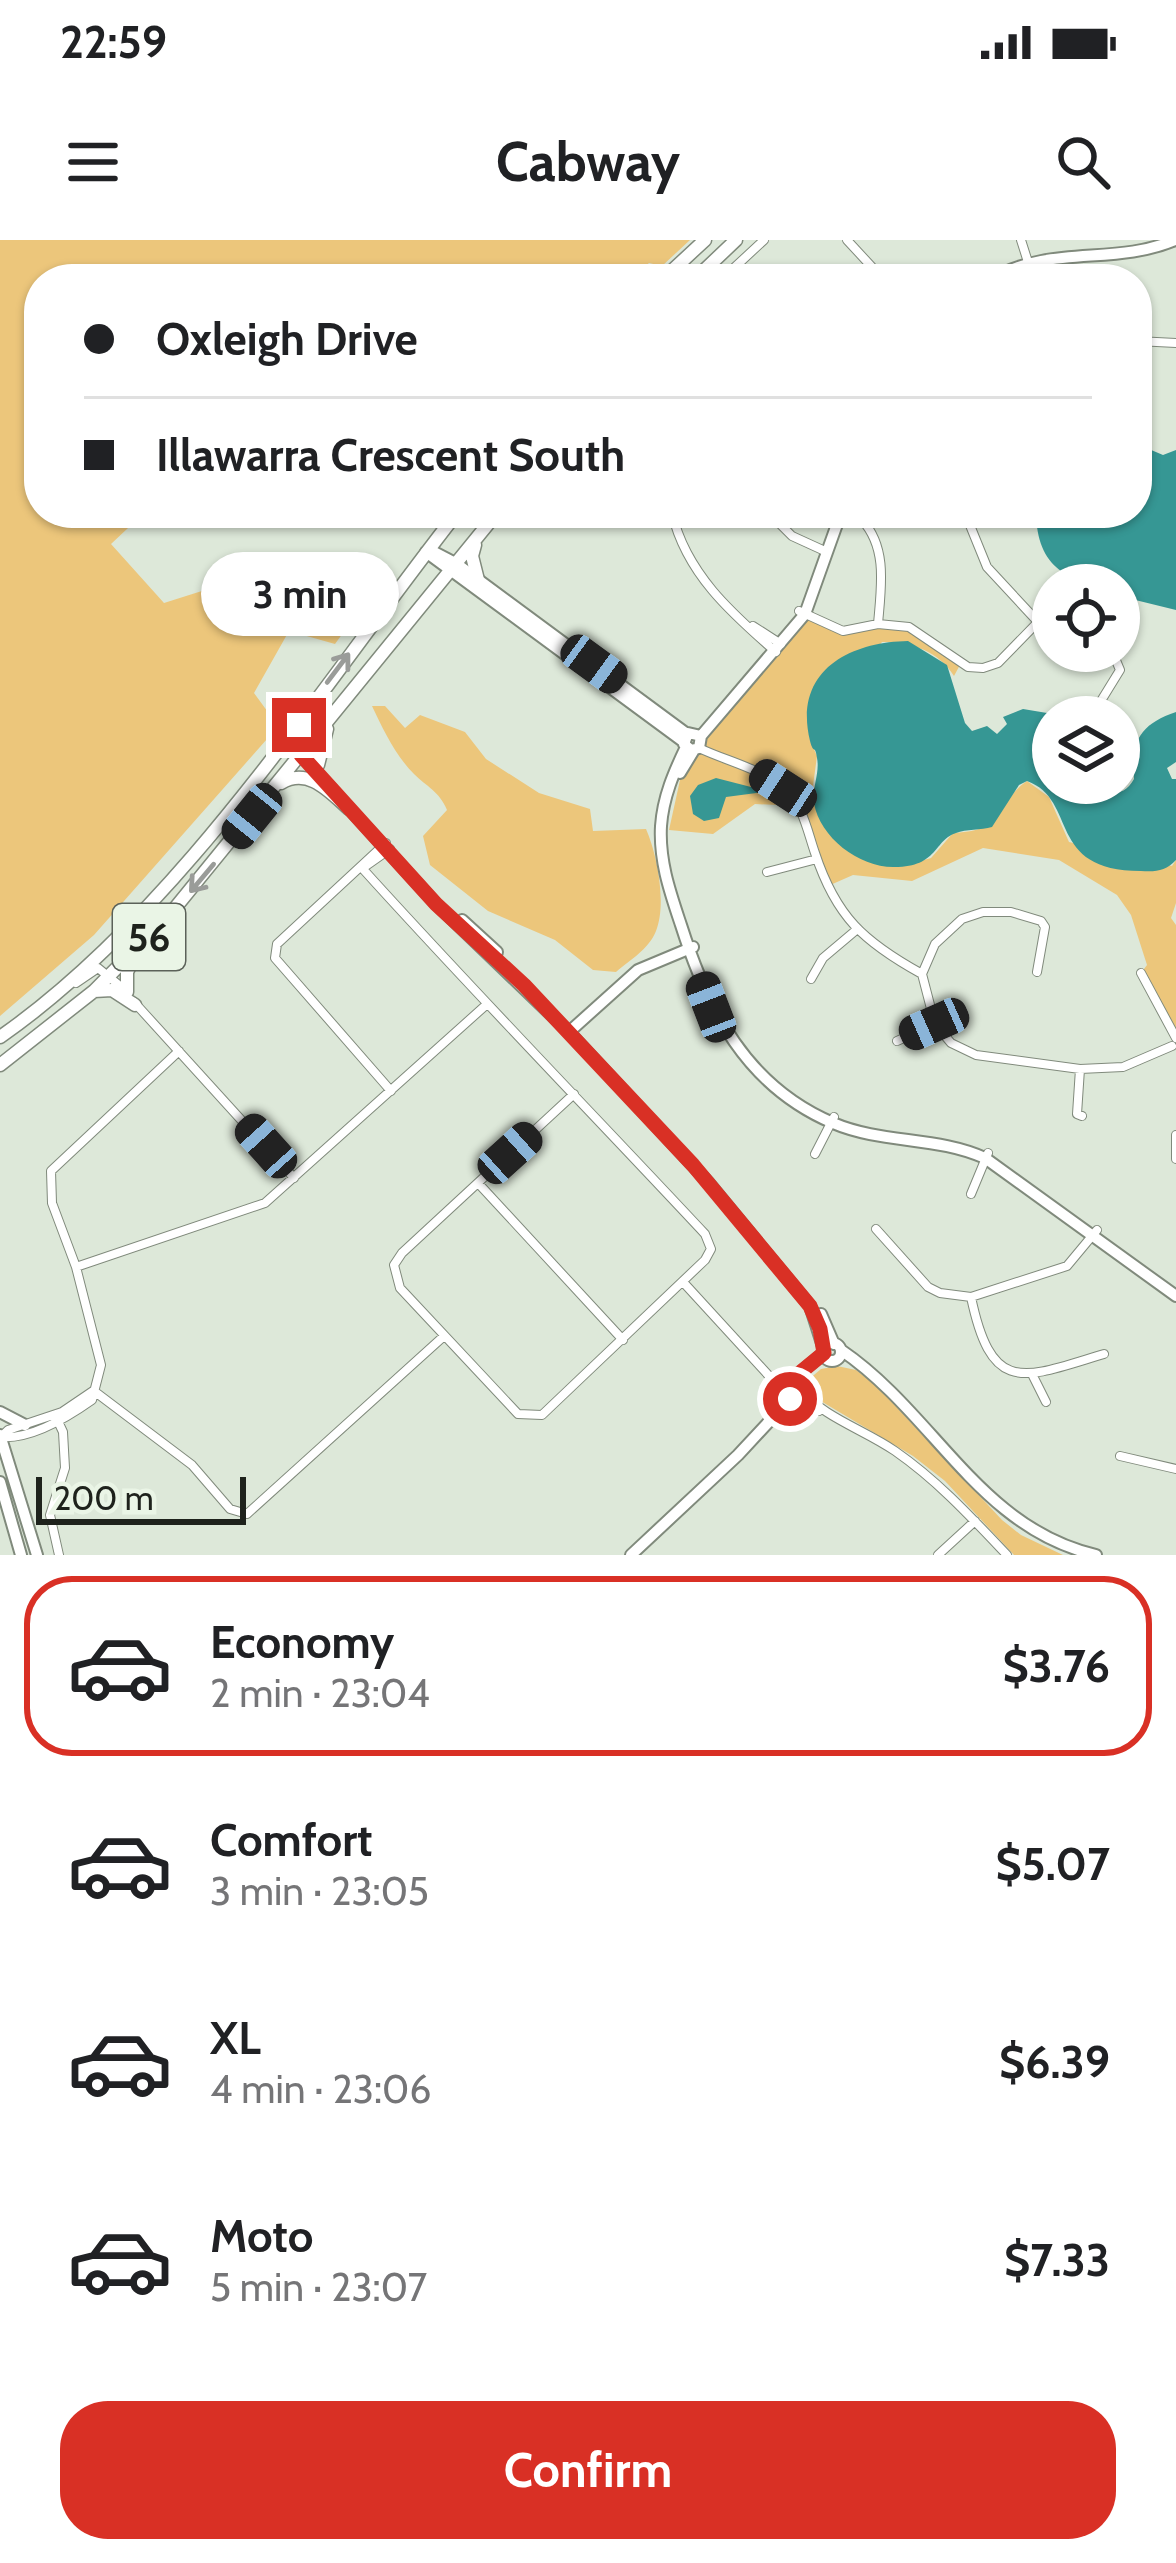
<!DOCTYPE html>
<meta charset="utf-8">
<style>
:root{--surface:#fff;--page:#f6f6f6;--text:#202124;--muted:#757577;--line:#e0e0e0;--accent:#d93025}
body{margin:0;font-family:Cabin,sans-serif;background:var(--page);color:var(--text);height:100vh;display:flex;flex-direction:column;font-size:45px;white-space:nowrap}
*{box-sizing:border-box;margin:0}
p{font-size:39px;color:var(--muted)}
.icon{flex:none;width:66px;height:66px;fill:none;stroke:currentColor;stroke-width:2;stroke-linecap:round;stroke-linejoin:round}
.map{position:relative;height:1315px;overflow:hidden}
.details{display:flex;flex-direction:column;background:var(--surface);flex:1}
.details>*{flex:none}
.hud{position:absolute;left:24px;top:24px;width:1128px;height:264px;border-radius:48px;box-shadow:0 3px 9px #0004;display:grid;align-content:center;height:264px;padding:0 60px;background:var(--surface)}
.fabs{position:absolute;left:1032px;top:324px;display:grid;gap:24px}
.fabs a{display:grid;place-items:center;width:108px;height:108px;border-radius:50%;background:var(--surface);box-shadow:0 3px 9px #0004;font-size:60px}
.scale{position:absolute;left:36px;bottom:30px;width:210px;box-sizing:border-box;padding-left:12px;border:6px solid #1e221c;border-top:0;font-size:33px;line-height:42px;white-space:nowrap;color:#1e221c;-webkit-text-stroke:9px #eaf5e6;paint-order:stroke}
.end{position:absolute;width:54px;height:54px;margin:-27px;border:15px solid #d93025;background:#fff;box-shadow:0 0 0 6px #fff}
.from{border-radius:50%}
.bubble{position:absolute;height:84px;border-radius:42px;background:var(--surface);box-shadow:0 3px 9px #0004;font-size:39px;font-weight:800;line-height:84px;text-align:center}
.car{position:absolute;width:36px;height:72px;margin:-36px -18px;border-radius:15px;box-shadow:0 0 9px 3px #0007;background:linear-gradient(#222 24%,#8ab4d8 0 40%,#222 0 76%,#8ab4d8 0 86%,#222 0)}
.hud b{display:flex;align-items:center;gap:42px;height:114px;font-size:45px}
.hud b+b{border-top:3px solid var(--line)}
.hud i{width:30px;height:30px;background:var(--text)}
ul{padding:21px 0 0;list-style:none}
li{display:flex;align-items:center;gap:36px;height:180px;margin:0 24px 18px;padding:0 36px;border:6px solid transparent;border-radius:48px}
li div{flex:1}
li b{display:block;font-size:45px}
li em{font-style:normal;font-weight:800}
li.active{border-color:var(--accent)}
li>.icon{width:108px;height:108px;stroke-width:1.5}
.cta{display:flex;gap:24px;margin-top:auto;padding:24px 60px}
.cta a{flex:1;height:138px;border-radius:48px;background:var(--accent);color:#fff;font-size:48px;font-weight:800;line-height:138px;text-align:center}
.status{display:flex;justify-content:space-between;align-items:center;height:84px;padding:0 60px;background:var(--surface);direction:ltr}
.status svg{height:33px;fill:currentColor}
header{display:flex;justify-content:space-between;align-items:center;height:156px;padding:0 60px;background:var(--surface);font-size:54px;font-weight:800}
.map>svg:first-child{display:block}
.green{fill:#ecc67b}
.water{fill:#369794}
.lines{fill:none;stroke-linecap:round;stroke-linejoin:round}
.street-casing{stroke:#808a7c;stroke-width:10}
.secondary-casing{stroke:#808a7c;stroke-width:14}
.primary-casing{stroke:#808a7c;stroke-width:15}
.street{stroke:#fff;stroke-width:8}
.secondary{stroke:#fff;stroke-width:10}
.primary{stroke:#fff;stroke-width:12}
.oneway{stroke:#9a9c99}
.route{stroke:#d93025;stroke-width:15}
.labels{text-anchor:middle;stroke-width:12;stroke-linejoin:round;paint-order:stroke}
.shield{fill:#eaf5e6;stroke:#5b6159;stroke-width:3}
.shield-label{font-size:39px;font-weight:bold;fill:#1e221c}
</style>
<div class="status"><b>22:59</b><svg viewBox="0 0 49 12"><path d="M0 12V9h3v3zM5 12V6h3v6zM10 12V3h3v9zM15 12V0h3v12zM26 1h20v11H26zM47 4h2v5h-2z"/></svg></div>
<header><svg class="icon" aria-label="menu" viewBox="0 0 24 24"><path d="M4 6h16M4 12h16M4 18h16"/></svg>Cabway<svg class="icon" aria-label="search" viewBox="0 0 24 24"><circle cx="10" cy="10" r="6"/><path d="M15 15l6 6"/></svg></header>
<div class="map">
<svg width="1176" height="1315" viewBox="0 0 1176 1315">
<rect width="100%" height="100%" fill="#dde8d9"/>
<path class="green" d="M0,0H690L662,26L649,23L639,32L641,39H39V273H144L111,304L164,363L205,350L311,361L325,391L348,333L374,350L335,404L289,391L254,453L273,479L270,483L275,490L94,695L0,776Z
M805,374L833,389L878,384L909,387L961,423L954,436C939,411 909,401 882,402L810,500L817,516L813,546L899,627L931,618L953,593C1012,590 994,563 1027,541L1049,557L1069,602L1172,626L1176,620V663L1171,678L1176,685V798L1141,733L1147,725L1131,675L1117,655L1059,620L983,608L912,641L853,635L828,646L799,566L755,564L713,594L669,590L682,531L702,499Z
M372,466H385L405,488L420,475L465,492L486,519L539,553L590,569L593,591L646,589C657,614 667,664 656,691C649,709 630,720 616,732L593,730L555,700L488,671L430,625L423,596L447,570C439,551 427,547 414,534C395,515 383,489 372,466Z
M837,1126L856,1130L877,1146L1002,1280L1021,1295L1063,1315H1014L945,1241L913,1216L814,1157L808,1150V1140L821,1129Z"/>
<path class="water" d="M1137,204L1163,215L1176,210V370L1119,356V345C1068,345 1037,327 1036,273H1137Z
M908,401L947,425L965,483L972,491L987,486L997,494L1007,484L1003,477L1023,469L1047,473L1053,490V543H1077L1081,549C1103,552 1122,561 1134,539C1130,502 1140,484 1176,472V522L1167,528L1172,539H1176V620C1166,631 1156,632 1141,631C1045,631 1079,560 1027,541L1019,545L992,587C981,590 966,589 956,593C934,600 938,627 895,627C860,628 820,598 814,563C812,547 820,533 817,518C815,503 814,516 810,501C793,431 849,402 908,401Z
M716,538L751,547L768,545L772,551L726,557L719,578L704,581L693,574L690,556L698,545Z"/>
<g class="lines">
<defs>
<path id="street" d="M847,0L883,39
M1021,0L1028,22
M722,39L764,0
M1137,101L1176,103
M672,273C686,333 731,373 776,412
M769,273L792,296L827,312
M965,273L987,327L1038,382L1053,390
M862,280C888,308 881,348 878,384
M799,371L843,391L878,384L909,387L968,427L983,428L998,423L1038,382
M753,386L781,404
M1095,411L1115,418L1120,430L1096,469
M699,508C726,521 760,528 783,548C803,564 807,590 815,613C836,677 864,702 922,734
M386,603L277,704L275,718L391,851
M362,628C474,752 591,872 705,994L711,1009L705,1020L542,1175L518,1174L400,1048L394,1025L402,1013L574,854
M363,628L390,609
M767,632L817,619
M1037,732L1045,687L1041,681L1011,672H983L962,679L935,704L922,734L935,784L951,803L976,815L1080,829L1123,827L1172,806
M1141,733L1176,798
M811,739L823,718L855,691
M76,743L98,728L125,750
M134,762L294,938
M897,801L935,784
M1080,829L1077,874L1082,876
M1176,895V919
M815,914L834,877
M478,943L623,1100
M971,954L988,913
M876,989L928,1047L940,1053L971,1057L1067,1026L1097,990
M76,1027L265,963L486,765
M683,1042L781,1149
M971,1057C992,1157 1024,1138 1104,1114
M1033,1136L1046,1162
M799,1148C824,1178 863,1189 895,1211C938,1241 971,1277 1007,1315
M94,1151L192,1225L230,1269L247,1274L444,1096
M792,1158L819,1171
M55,1175L63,1192L65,1228L50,1275L59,1315
M0,1197C31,1200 68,1177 92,1160L101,1125L76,1027L52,963L51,931L179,811
M1,1197L8,1190L62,1172L93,1151
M1120,1216L1176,1229
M938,1315L975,1281"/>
<path id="secondary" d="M991,39C1053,4 1114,26 1175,0
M432,311L457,324L687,494
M426,312L684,502
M299,485C294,514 313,529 332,549
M701,496L688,493L684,504L691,510L699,508L701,496L805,374L841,273
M686,507C674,532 663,557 661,586C659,621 670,652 681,685C708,770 746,846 833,883C882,904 937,896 985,918L1176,1056
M680,533L694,510
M344,563L436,664L569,792L708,942L810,1066L824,1110
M462,680L497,712
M569,792L638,730L693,707
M821,1074L834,1104
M823 1112a9 9 0 1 1 18 0a9 9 0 1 1-18 0Z
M841,1110C935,1174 979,1288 1096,1315
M790,1141L824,1113
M781 1150a9 9 0 1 1 18 0a9 9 0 1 1-18 0Z
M0,1172L25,1185
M0,1195L37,1315
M0,1242L21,1315
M631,1315L738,1215L790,1159"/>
<path id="primary" d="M663,39L705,0
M695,39L736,0
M475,305L472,316L478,340
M318,525L327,489
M281,543C308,527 329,551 349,569
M94,751L112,750L135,765
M127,752V732L133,719
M0,797C180,672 322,445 457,273
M0,825L94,751L171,673L497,273"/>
</defs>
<use href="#street" class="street-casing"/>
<use href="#secondary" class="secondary-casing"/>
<use href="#primary" class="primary-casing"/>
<use href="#street" class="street"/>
<use href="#secondary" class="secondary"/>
<use href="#primary" class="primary"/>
</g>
<defs><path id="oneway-shaft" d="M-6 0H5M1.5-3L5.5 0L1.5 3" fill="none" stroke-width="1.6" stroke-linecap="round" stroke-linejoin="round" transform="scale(3)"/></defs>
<g class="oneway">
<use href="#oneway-shaft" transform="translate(338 428) rotate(-53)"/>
<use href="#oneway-shaft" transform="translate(202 638) rotate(130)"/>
</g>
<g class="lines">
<path class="route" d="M299,485L296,501L301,515L436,664L524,745L693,925L810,1066L820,1089L824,1113L790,1141L799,1150L790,1159"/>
</g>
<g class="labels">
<rect class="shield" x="113" y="664" width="72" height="66" rx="9"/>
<g class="shield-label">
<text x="149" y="711">56</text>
</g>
</g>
</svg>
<div class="fabs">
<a><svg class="icon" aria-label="locate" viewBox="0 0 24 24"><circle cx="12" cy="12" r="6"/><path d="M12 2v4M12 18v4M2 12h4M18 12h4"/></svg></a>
<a><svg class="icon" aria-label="layers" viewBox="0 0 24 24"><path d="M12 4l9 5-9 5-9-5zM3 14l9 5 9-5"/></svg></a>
</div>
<div class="scale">200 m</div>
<i class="end from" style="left:790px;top:1159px"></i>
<i class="end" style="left:299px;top:485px"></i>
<div class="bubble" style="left:201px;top:312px;width:198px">3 min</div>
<i class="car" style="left:594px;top:424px;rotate:126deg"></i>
<i class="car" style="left:783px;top:548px;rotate:303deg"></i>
<i class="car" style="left:252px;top:576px;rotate:219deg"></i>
<i class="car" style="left:711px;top:767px;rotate:339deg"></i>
<i class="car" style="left:934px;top:784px;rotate:246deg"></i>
<i class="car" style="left:266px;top:906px;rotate:318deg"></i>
<i class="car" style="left:510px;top:913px;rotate:48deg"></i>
<div class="hud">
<b><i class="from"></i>Oxleigh Drive</b>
<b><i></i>Illawarra Crescent South</b>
</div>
</div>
<section class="details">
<ul>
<li class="active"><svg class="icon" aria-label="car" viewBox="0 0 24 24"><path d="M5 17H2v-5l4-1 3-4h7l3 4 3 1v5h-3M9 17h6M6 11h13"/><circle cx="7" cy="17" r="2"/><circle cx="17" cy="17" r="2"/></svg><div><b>Economy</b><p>2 min · 23:04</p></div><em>$3.76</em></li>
<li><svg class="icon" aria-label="car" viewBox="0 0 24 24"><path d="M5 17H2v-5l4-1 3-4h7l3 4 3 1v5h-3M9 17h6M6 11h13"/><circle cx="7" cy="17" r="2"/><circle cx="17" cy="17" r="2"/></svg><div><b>Comfort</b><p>3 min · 23:05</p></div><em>$5.07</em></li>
<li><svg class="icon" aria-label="car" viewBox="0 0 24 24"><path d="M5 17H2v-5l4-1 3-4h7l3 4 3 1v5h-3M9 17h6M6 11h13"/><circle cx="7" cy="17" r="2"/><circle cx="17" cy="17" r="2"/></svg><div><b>XL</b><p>4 min · 23:06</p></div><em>$6.39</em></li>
<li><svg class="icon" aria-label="car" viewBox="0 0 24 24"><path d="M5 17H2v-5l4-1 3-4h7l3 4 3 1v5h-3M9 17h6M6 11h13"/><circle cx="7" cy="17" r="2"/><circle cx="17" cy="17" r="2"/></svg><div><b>Moto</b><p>5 min · 23:07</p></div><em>$7.33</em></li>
</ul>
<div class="cta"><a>Confirm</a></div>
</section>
